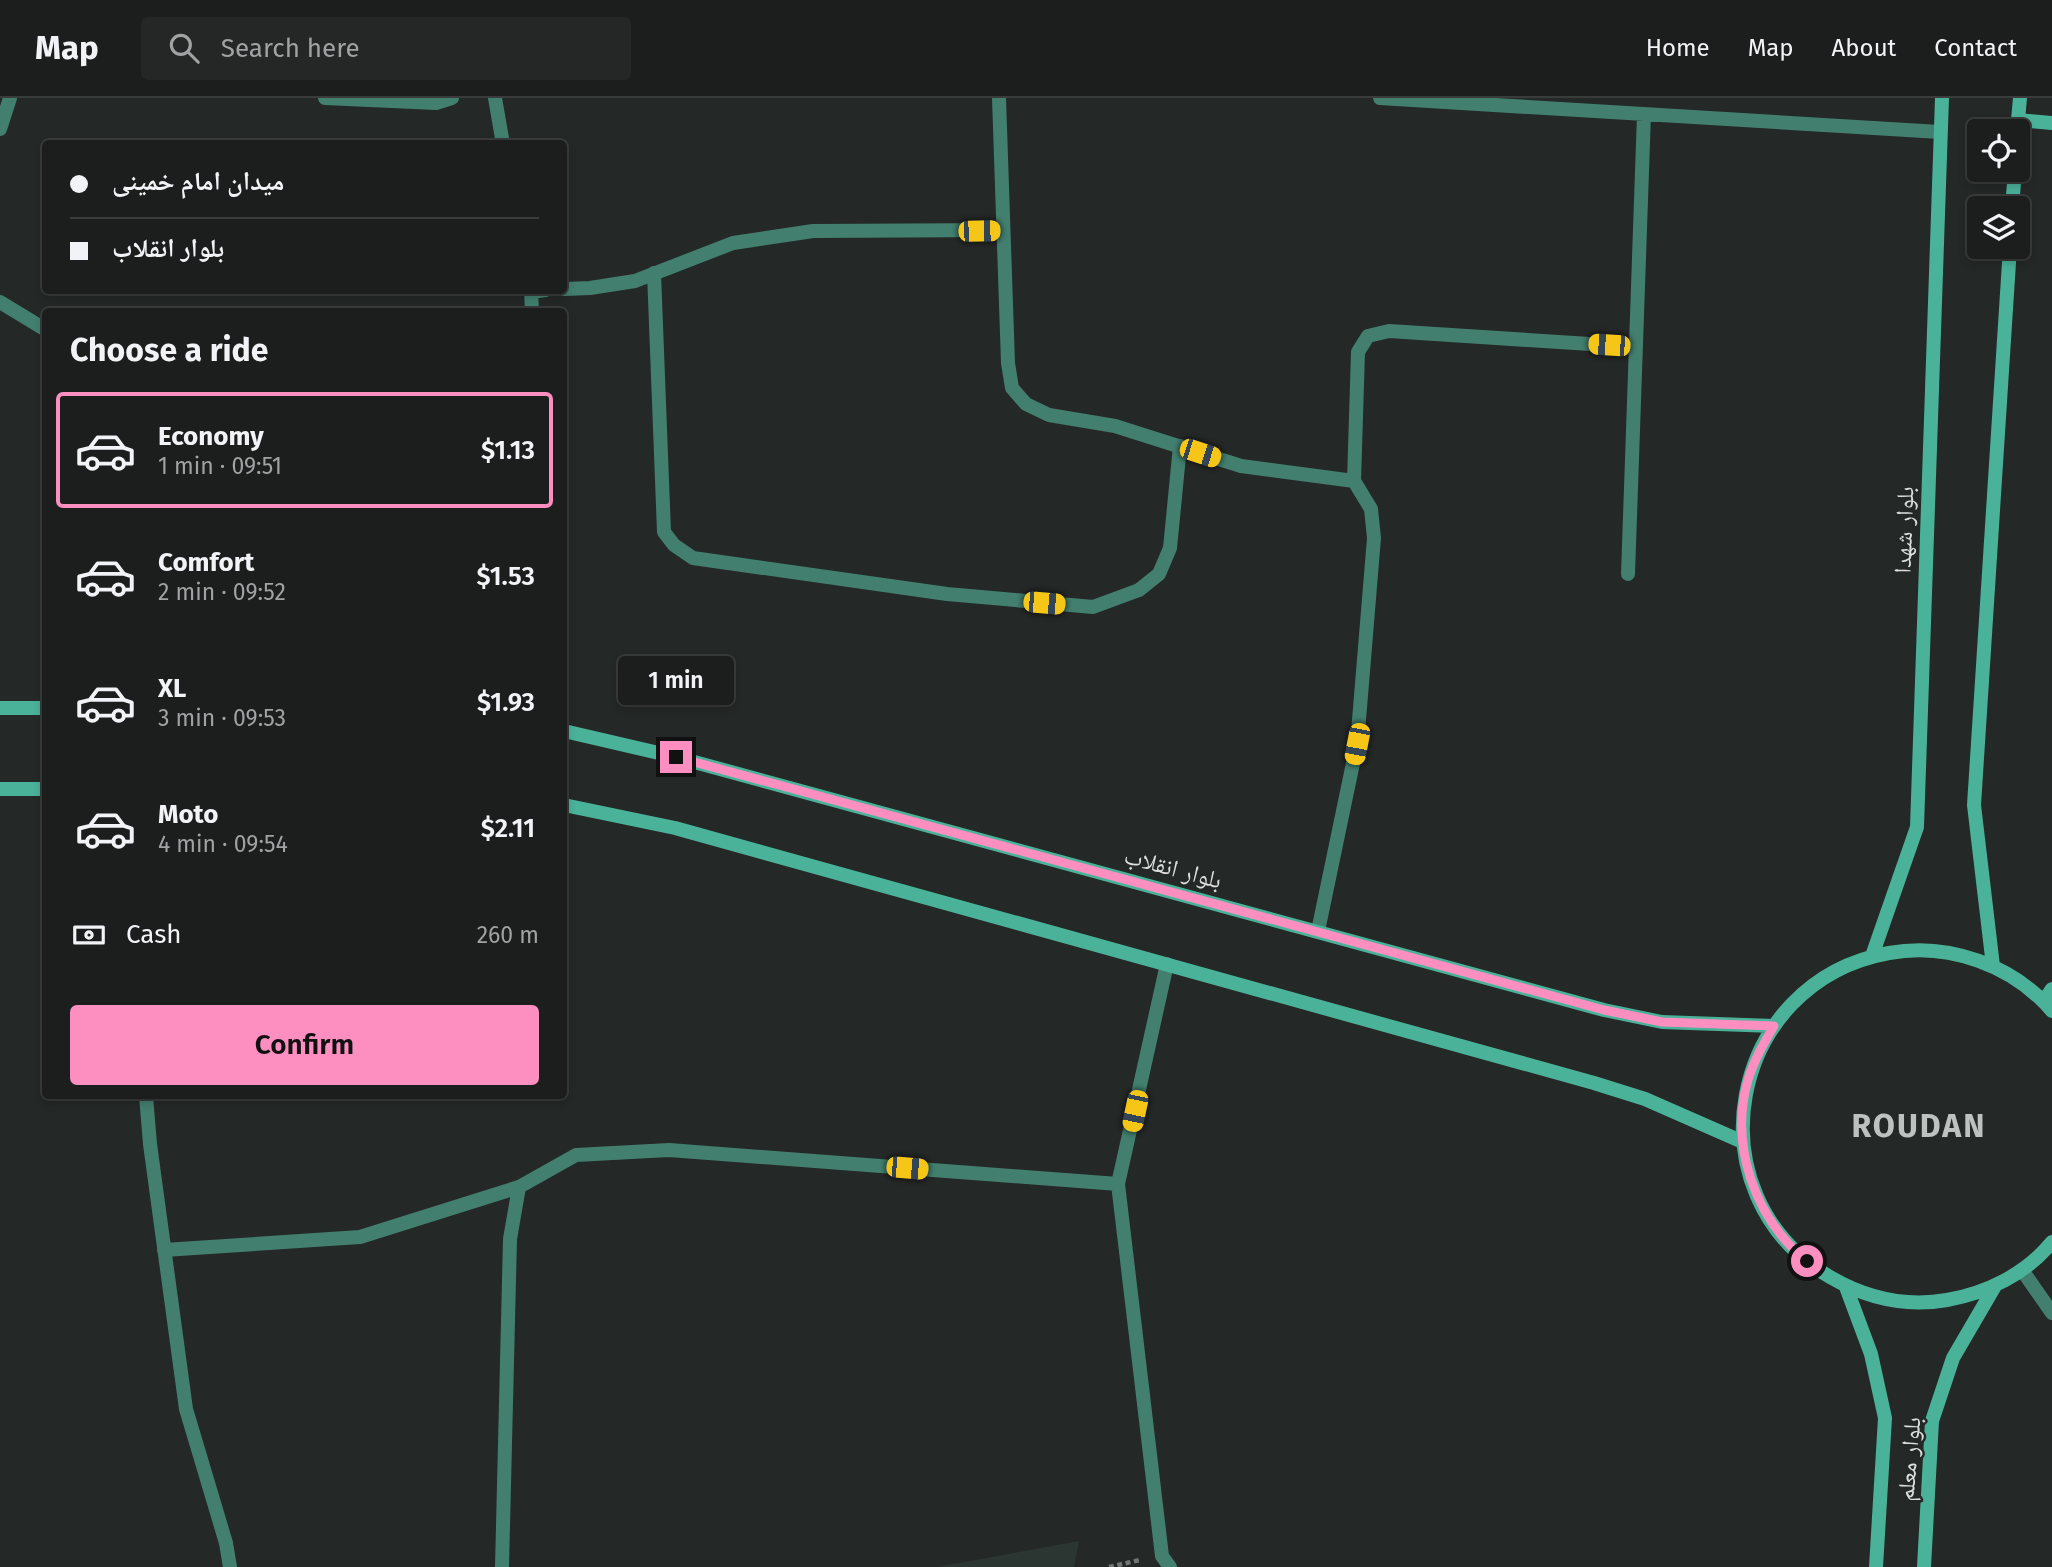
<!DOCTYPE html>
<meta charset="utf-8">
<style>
:root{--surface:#1b1e1c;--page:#242725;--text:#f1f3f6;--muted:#a0a2a3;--line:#393c3b;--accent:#fd8ec0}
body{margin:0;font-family:"Fira Sans","Noto Naskh Arabic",sans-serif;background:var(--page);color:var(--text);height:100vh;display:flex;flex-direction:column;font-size:26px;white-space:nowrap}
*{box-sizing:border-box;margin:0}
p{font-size:23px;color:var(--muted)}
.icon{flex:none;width:38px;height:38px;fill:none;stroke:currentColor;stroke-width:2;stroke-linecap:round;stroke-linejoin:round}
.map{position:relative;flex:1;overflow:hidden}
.sheet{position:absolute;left:42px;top:210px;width:525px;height:791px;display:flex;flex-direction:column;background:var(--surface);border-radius:7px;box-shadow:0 4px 10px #0003,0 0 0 2px var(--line)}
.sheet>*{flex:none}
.hud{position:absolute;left:42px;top:42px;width:525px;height:154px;border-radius:7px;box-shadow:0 4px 10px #0003,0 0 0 2px var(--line);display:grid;align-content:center;height:154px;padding:0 28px;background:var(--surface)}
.buttons{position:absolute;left:1967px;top:21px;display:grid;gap:14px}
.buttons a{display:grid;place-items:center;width:63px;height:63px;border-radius:7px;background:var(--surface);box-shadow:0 4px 10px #0003,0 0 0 2px var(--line);font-size:35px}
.end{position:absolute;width:32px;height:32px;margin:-16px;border:9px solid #fd8ec0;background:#111;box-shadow:0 0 0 4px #111}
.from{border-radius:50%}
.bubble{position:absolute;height:49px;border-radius:7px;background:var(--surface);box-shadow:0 4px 10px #0003,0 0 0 2px var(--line);font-size:23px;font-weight:600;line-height:49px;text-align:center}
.car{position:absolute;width:21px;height:42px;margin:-21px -10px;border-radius:9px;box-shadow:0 0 5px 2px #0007;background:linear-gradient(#f5c518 24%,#345 0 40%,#f5c518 0 76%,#345 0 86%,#f5c518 0)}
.hud b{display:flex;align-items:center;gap:24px;height:66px;font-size:26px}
.hud b+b{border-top:2px solid var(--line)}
.hud i{width:18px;height:18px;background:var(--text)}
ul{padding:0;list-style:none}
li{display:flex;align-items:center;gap:21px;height:116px;margin:0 14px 10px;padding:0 14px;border:4px solid transparent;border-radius:7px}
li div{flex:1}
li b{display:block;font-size:26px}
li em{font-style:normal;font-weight:600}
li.on{border-color:var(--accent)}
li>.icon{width:63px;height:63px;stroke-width:1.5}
h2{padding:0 28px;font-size:32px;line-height:84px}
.pay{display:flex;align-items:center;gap:18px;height:77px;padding:0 28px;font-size:26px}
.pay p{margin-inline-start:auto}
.action{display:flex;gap:14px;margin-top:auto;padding:14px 28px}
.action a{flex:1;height:80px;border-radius:7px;background:var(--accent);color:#111;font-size:28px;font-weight:600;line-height:80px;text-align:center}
header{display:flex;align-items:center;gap:42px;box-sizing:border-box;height:98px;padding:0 35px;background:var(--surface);border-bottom:2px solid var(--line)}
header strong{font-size:33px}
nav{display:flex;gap:38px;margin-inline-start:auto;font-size:24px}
.search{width:490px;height:63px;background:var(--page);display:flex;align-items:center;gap:18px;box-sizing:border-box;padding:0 24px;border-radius:7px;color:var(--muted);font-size:26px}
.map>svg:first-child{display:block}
.built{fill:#2b3633}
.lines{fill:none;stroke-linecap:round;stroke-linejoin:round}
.path{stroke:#737675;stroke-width:4.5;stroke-dasharray:5 3.5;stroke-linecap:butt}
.street{stroke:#427f6f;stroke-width:14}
.secondary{stroke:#49b298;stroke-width:14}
.route{stroke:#fd8ec0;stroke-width:9}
.labels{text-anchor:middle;stroke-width:5;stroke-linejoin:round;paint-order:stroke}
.street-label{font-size:24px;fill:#dcdedd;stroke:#242826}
.district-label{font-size:32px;font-weight:bold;letter-spacing:2px;fill:#bdc2c0;stroke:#242826}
</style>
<header>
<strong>Map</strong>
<div class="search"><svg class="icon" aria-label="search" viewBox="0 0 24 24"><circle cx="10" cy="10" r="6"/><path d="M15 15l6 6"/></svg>Search here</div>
<nav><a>Home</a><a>Map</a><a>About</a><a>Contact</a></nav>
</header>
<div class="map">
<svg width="2052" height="1469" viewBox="0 0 2052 1469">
<rect width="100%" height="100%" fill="#242826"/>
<path class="built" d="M1079,1443L1074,1469H937Z"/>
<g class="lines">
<path class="path" d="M1109,1469L1140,1462"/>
<path class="street" d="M325,0L436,5L452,0
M495,0L503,46
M999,0L1008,265L1012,290L1026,306L1049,317L1115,328L1241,368L1354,383L1371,411L1374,440L1357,646L1318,833
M1380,0L1940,34
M0,31L10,0
M654,175L664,434L674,447L693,460L947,496L1093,509L1139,492L1159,476L1170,450L1180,348
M564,191L590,190L635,183L733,145L813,133L1003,132
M531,192L532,214
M531,194L546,192
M0,204L46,232
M1354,383L1358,254L1368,238L1389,233L1636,249
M1628,476L1644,16
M1167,866L1118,1086L1162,1458L1170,1469
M146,998L150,1046L186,1311L226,1445L230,1469
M164,1152L360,1139L519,1089
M2022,1172L2052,1215
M502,1469L510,1141L519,1089L576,1057L669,1052L1118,1086"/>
<path class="secondary" d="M2018,22L2052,25
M2017,33L2020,0
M2012,110L2015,72
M0,610H46
M564,633L676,659L1604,912L1662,924L1774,928
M0,691H46
M564,707L675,730L1594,985L1645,1001L1743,1044
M1872,858L1917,729L1942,0
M1993,868L1974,707L2010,149
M2044,903L2052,891
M2052,913C2013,867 1948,844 1889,855C1728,884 1688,1096 1830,1179C1866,1200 1906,1209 1947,1202C1987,1195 2026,1176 2052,1144
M1846,1189L1871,1256L1885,1320L1876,1469
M1924,1469L1932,1323L1953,1260L1995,1188"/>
</g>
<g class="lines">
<path class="route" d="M676,659L1604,912L1662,924L1774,928C1764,945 1754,962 1748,982C1729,1047 1755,1121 1807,1163"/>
</g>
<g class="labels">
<g class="street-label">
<text transform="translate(1904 432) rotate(-88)" y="8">بلوار شهدا</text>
<text transform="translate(1173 770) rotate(15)" y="8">بلوار انقلاب</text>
<text transform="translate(1909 1361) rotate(-85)" y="8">بلوار معلم</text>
</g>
<g class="district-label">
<text x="1919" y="1039">ROUDAN</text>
</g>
</g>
</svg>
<div class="buttons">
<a><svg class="icon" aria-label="locate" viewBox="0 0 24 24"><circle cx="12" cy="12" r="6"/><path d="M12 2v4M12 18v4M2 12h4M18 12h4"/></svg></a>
<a><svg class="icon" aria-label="layers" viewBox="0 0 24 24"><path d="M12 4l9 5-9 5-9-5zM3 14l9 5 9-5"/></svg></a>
</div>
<i class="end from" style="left:1807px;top:1163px"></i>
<i class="end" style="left:676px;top:659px"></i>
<div class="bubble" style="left:618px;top:558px;width:116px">1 min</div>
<i class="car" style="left:979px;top:133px;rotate:89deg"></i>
<i class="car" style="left:1609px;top:247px;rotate:274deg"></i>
<i class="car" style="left:1200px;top:355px;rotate:108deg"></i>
<i class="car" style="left:1044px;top:505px;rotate:95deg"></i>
<i class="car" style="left:1357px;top:646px;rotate:191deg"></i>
<i class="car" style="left:1135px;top:1013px;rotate:192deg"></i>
<i class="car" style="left:907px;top:1070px;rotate:95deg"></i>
<div class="hud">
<b><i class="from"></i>میدان امام خمینی</b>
<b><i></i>بلوار انقلاب</b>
</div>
<section class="sheet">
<h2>Choose a ride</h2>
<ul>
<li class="on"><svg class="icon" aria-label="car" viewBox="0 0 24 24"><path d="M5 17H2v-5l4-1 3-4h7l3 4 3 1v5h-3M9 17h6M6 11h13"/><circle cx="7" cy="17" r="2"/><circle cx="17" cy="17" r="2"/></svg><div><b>Economy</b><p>1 min · 09:51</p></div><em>$1.13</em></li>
<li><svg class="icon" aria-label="car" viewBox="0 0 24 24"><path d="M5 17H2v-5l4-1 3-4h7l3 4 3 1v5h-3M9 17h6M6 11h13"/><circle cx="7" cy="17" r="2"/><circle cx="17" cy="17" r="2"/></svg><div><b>Comfort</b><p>2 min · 09:52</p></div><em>$1.53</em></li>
<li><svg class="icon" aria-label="car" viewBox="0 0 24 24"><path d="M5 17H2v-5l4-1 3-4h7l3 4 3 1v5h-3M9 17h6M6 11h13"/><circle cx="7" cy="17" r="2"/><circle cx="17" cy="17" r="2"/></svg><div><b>XL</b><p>3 min · 09:53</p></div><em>$1.93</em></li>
<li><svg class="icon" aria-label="car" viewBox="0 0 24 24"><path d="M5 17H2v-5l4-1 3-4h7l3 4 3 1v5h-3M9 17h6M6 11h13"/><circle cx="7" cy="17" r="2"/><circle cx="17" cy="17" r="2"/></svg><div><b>Moto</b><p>4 min · 09:54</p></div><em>$2.11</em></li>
</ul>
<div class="pay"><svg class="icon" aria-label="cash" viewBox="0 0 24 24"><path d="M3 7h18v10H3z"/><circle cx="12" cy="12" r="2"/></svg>Cash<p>260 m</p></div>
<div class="action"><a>Confirm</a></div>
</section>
</div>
